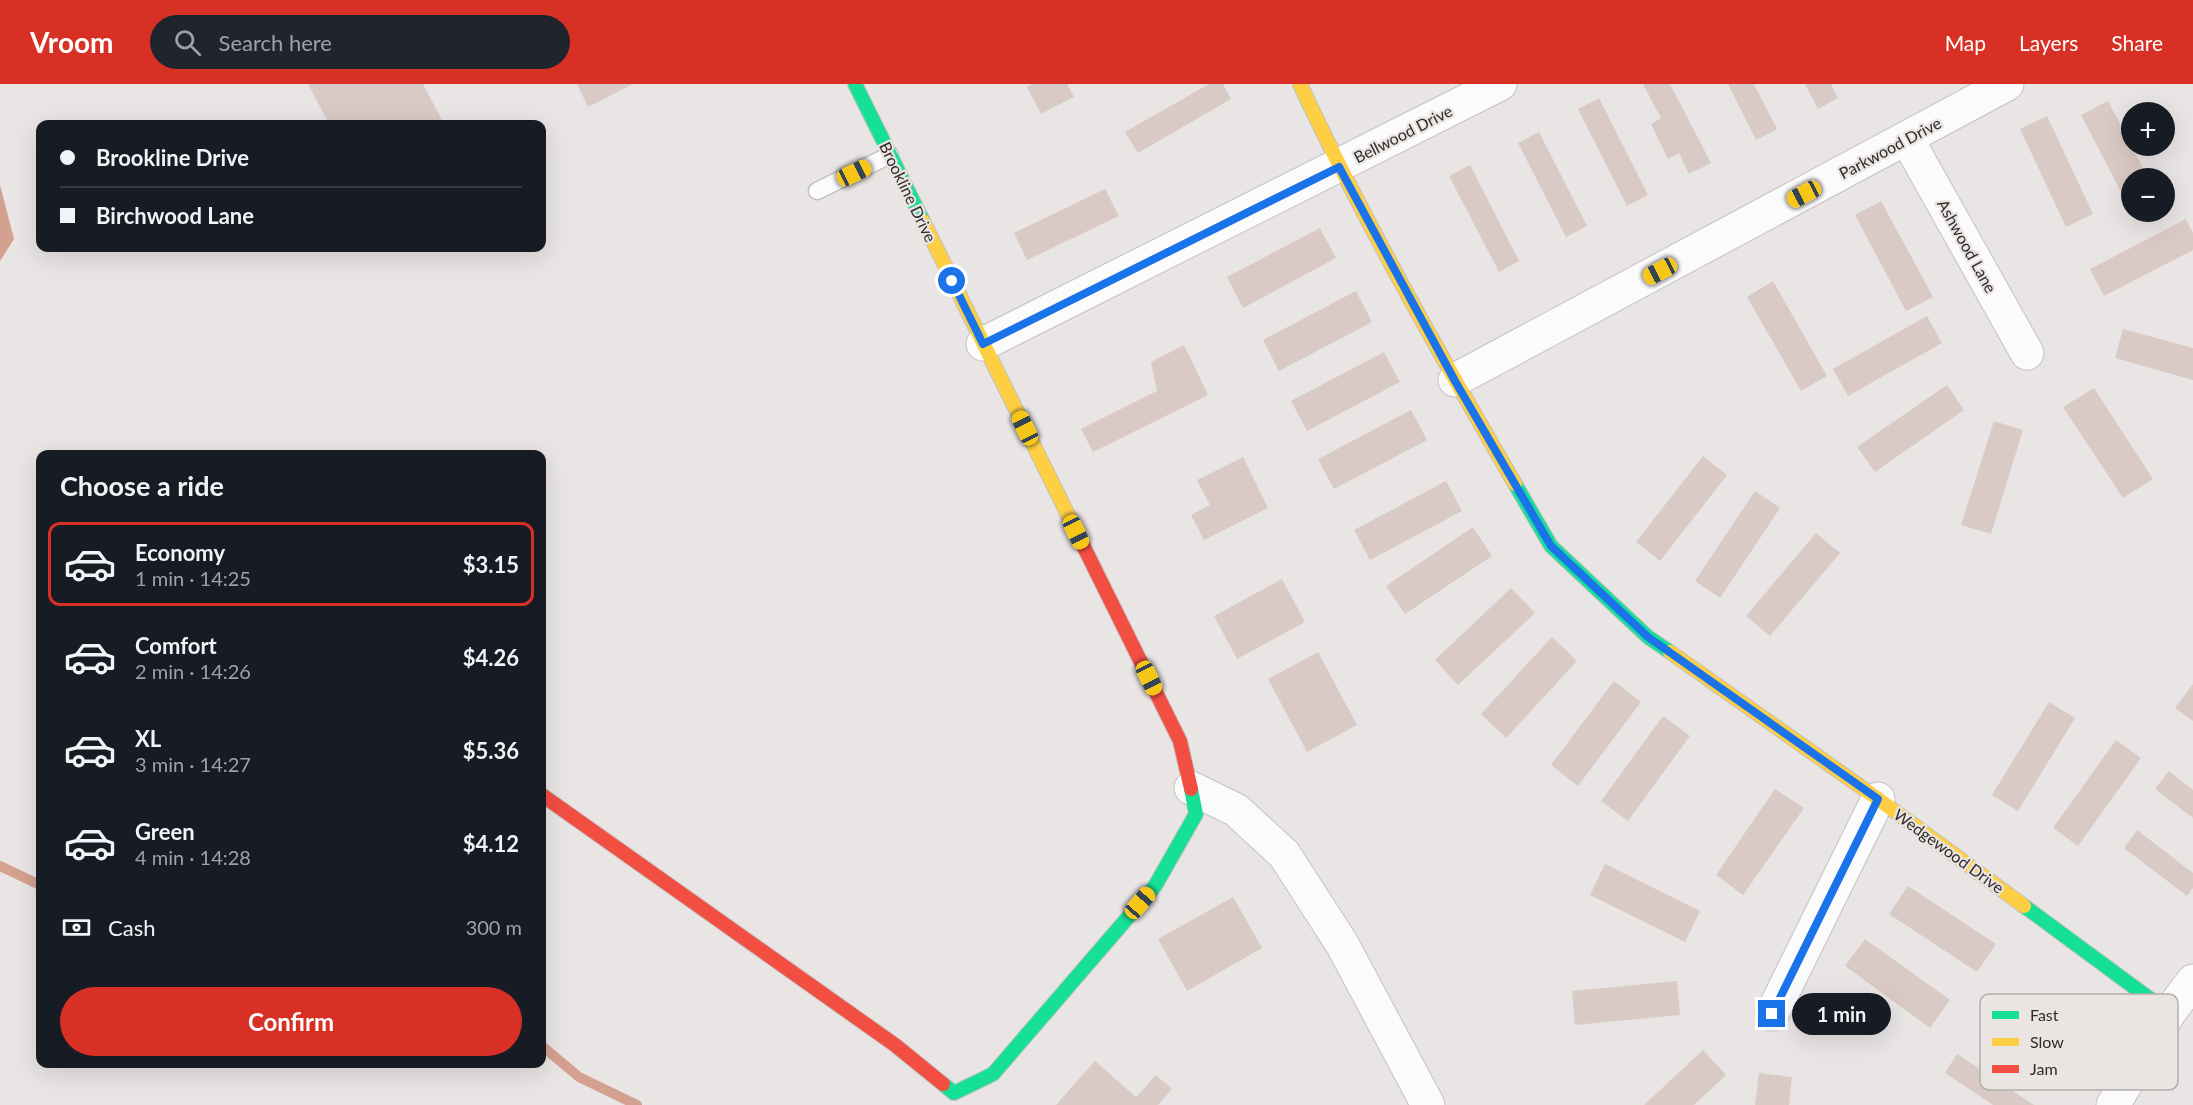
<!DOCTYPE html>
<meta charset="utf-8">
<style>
:root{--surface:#171b24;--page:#20242c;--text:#f1f3f6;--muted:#9ea1a6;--line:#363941;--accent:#d93025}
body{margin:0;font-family:Lato,sans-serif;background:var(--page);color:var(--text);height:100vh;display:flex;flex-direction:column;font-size:22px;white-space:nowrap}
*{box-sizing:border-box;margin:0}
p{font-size:20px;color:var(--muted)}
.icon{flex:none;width:33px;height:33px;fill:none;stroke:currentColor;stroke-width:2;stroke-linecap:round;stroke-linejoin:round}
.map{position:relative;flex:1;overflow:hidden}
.details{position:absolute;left:36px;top:366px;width:510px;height:618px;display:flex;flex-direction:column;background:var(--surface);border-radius:12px;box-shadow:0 6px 24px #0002}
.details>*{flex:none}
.top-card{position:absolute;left:36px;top:36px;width:510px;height:132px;border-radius:12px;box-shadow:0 6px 24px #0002;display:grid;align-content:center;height:132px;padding:0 24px;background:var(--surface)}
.controls{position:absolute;left:2121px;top:18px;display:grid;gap:12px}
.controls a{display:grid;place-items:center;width:54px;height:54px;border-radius:50%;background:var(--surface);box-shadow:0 6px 24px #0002;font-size:30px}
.end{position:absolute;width:27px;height:27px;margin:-14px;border:8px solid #1a73e8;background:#fff;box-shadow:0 0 0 3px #fff}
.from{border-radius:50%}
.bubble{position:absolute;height:42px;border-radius:21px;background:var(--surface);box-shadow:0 6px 24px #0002;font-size:20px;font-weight:700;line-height:42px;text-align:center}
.car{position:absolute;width:18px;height:36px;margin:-18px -9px;border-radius:8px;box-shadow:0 0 4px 2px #0007;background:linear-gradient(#f5c518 24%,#345 0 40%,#f5c518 0 76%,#345 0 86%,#f5c518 0)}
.top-card b{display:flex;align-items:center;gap:21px;height:57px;font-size:22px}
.top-card b+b{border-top:2px solid var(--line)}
.top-card i{width:15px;height:15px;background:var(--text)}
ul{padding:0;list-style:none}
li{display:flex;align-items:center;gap:18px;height:84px;margin:0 12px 9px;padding:0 12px;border:3px solid transparent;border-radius:12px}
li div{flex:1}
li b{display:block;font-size:22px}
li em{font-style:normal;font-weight:700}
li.on{border-color:var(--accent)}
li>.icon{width:54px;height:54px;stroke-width:1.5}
h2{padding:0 24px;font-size:27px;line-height:72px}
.pay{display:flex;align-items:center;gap:15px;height:66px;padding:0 24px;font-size:22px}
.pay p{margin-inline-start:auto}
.action{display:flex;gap:12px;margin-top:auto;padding:12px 24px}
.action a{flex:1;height:69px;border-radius:36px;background:var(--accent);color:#fff;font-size:24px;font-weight:700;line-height:69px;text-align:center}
header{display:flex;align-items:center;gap:36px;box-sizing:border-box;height:84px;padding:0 30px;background:var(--accent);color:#fff}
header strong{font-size:28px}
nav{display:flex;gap:33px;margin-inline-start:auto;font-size:21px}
.search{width:420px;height:54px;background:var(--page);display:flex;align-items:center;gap:15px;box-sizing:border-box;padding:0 21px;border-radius:33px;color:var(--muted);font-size:22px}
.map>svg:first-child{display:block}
.water{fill:#d4a08f}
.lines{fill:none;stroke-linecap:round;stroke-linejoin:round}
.stream{stroke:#d4a08f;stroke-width:10}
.building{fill:#dacac5}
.lane-casing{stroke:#c4c1c1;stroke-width:19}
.street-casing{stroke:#c4c1c1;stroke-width:35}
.fast-casing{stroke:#c4c1c1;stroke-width:16}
.slow-casing{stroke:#c4c1c1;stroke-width:16}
.jam-casing{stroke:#c4c1c1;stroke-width:16}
.lane{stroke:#fcfbfb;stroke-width:16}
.street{stroke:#fcfbfb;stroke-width:33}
.fast{stroke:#16e098;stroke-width:14}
.slow{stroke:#ffcf43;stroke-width:14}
.jam{stroke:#f24e42;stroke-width:14}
.route{stroke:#1a73e8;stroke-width:8}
.labels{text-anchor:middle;stroke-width:4.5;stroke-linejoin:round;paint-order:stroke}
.street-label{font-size:16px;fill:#2f2d2c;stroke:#eae4e2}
.key{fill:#eae4e2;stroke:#b2adab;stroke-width:1.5}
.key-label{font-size:16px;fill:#2f2d2c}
</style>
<header>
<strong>Vroom</strong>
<div class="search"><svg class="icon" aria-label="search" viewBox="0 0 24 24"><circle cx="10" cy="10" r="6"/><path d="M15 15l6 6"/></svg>Search here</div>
<nav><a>Map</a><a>Layers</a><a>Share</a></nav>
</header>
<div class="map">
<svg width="2193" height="1021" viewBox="0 0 2193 1021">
<rect width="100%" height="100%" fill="#e8e5e4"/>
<path class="water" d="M0,101L14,155L0,177Z"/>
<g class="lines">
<path class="stream" d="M0,782L40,801
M542,962L579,993L637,1021"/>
</g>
<path class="building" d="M308,0H423L444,40H329Z
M577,0H633L588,23Z
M1032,0H1067L1074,13L1041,30L1027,3Z
M1209,0H1223L1231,15L1138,69L1125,48Z
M1643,0H1670L1711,79L1689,90L1679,69L1668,75L1651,40L1661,34Z
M1728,0H1754L1777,45L1756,56Z
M1805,0H1831L1838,14L1818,25Z
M1599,14L1648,111L1627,122L1578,25Z
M2108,17L2148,94H2132V129L2081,31Z
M2047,32L2093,130L2066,143L2020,45Z
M1539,48L1587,142L1566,153L1518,59Z
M1470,81L1519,177L1499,188L1449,92Z
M1105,105L1119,132L1027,176L1014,149Z
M1881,117L1933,213L1906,227L1855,131Z
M2186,135L2193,149V166L2104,212L2090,185Z
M1320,144L1336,174L1243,224L1227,193Z
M1773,197L1827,292L1801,307L1747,213Z
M1356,207L1372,238L1279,287L1263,256Z
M1927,232L1942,259L1848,312L1833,285Z
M2123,245L2193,264V296L2115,274Z
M1184,261L1208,311L1093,368L1081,345L1157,307L1151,278Z
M1384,268L1400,298L1307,347L1291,317Z
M1947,301L1964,326L1875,388L1857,363Z
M2094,304L2153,395L2123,414L2063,323Z
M1411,326L1427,356L1334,405L1318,375Z
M1994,337L2023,346L1991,450L1961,441Z
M1703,372L1727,391L1660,477L1636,458Z
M1243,373L1268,424L1204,456L1191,431L1210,421L1197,396Z
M1446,397L1462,427L1370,476L1354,446Z
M1755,407L1780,424L1720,514L1695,497Z
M1473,443L1492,472L1405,530L1386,502Z
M1816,449L1840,469L1770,552L1746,532Z
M1282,495L1305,538L1237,575L1214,532Z
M1511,504L1535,529L1458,601L1435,576Z
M1552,553L1577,577L1506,654L1481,630Z
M1318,568L1357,641L1307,668L1268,595Z
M1614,597L1641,618L1578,702L1551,681Z
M2193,600V637L2175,624Z
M2049,618L2075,634L2018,727L1992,711Z
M1663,632L1690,652L1628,737L1601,717Z
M2116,656L2141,674L2078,762L2053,744Z
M2169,687L2193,706V734L2155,705Z
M1775,705L1804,724L1743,811L1716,791Z
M2137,746L2193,789V804L2187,812L2124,764Z
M1605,780L1700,827L1685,858L1590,811Z
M1908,802L1996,860L1977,888L1889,830Z
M1233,813L1262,864L1187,907L1158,855Z
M1865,855L1950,916L1930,944L1845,882Z
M1677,897L1680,931L1575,941L1572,907Z
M1703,966L1726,991L1694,1021H1644Z
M1957,970L2034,1021H1993L1945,989Z
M1095,977L1136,1013L1156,991L1172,1005L1158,1021H1056Z
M1759,989L1792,993L1789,1021H1755Z"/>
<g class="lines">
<defs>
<path id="lane" d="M817,107L890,71"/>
<path id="street" d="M1907,55L2027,269
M983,260L1500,0
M1455,296L2007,0
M1191,704L1236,726L1284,770L1342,860L1428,1021
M1772,930L1878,715
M2113,1021L2169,929L2193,897"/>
<path id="fast" d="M855,0L923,137
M1515,400L1551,462L1648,553L1670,568
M2024,822L2169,929
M943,1000L954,1009L993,990L1155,802L1196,730L1191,705"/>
<path id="slow" d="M1300,0C1364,137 1439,269 1515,400
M923,137L1072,439
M1670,568L1878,715L2024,822"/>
<path id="jam" d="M1072,439L1180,657L1191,705
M542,711L895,961L943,1000"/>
</defs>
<use href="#lane" class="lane-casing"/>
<use href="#street" class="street-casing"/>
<use href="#fast" class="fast-casing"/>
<use href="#slow" class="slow-casing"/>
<use href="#jam" class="jam-casing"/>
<use href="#lane" class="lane"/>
<use href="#street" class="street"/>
<use href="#fast" class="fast"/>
<use href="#slow" class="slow"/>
<use href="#jam" class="jam"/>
</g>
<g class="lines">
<path class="route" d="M952,197L983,260L1339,83L1455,297L1551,462L1648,553L1878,715L1772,930"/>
</g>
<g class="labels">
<g class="street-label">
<text transform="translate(1403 50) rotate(-27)" y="6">Bellwood Drive</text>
<text transform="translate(1890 64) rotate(-28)" y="6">Parkwood Drive</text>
<text transform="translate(908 108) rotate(64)" y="6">Brookline Drive</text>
<text transform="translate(1967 162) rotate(61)" y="6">Ashwood Lane</text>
<text transform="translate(1949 767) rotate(36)" y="6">Wedgewood Drive</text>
</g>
</g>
<rect x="1980" y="910" width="198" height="96" rx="9" class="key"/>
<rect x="1992" y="927" width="27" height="8" fill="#16e098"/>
<rect x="1992" y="954" width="27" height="8" fill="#ffcf43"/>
<rect x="1992" y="981" width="27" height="8" fill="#f24e42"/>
<g class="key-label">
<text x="2030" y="937">Fast</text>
<text x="2030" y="964">Slow</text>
<text x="2030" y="991">Jam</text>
</g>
</svg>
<div class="controls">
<a>+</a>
<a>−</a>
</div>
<i class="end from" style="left:952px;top:197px"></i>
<i class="end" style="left:1772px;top:930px"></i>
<div class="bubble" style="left:1792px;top:909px;width:99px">1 min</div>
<i class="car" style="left:854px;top:89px;rotate:64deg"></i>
<i class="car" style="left:1804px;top:110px;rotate:242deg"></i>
<i class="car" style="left:1660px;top:187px;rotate:242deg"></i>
<i class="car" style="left:1025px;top:344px;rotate:334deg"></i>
<i class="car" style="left:1076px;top:448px;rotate:154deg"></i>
<i class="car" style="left:1149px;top:594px;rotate:154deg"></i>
<i class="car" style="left:1140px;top:819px;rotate:41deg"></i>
<div class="top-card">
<b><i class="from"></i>Brookline Drive</b>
<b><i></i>Birchwood Lane</b>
</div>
<section class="details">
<h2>Choose a ride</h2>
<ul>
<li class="on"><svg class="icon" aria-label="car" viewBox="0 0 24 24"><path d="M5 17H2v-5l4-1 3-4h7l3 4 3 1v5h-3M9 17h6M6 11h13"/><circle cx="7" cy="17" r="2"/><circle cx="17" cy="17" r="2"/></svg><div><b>Economy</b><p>1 min · 14:25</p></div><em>$3.15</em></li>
<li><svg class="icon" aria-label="car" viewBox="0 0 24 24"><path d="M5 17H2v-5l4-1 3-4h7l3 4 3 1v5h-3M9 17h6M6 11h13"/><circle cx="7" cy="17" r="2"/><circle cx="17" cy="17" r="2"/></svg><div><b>Comfort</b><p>2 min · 14:26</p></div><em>$4.26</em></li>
<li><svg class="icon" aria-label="car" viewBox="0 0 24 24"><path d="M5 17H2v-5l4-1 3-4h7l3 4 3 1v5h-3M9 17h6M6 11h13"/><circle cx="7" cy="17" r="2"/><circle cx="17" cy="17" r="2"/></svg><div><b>XL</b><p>3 min · 14:27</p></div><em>$5.36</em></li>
<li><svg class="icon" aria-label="car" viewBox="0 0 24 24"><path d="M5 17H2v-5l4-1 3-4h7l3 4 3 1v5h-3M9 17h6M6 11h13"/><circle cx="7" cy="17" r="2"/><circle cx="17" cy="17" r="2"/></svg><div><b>Green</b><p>4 min · 14:28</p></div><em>$4.12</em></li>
</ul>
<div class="pay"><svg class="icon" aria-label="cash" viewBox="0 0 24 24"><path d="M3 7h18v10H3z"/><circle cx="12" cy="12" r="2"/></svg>Cash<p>300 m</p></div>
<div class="action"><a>Confirm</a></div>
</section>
</div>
